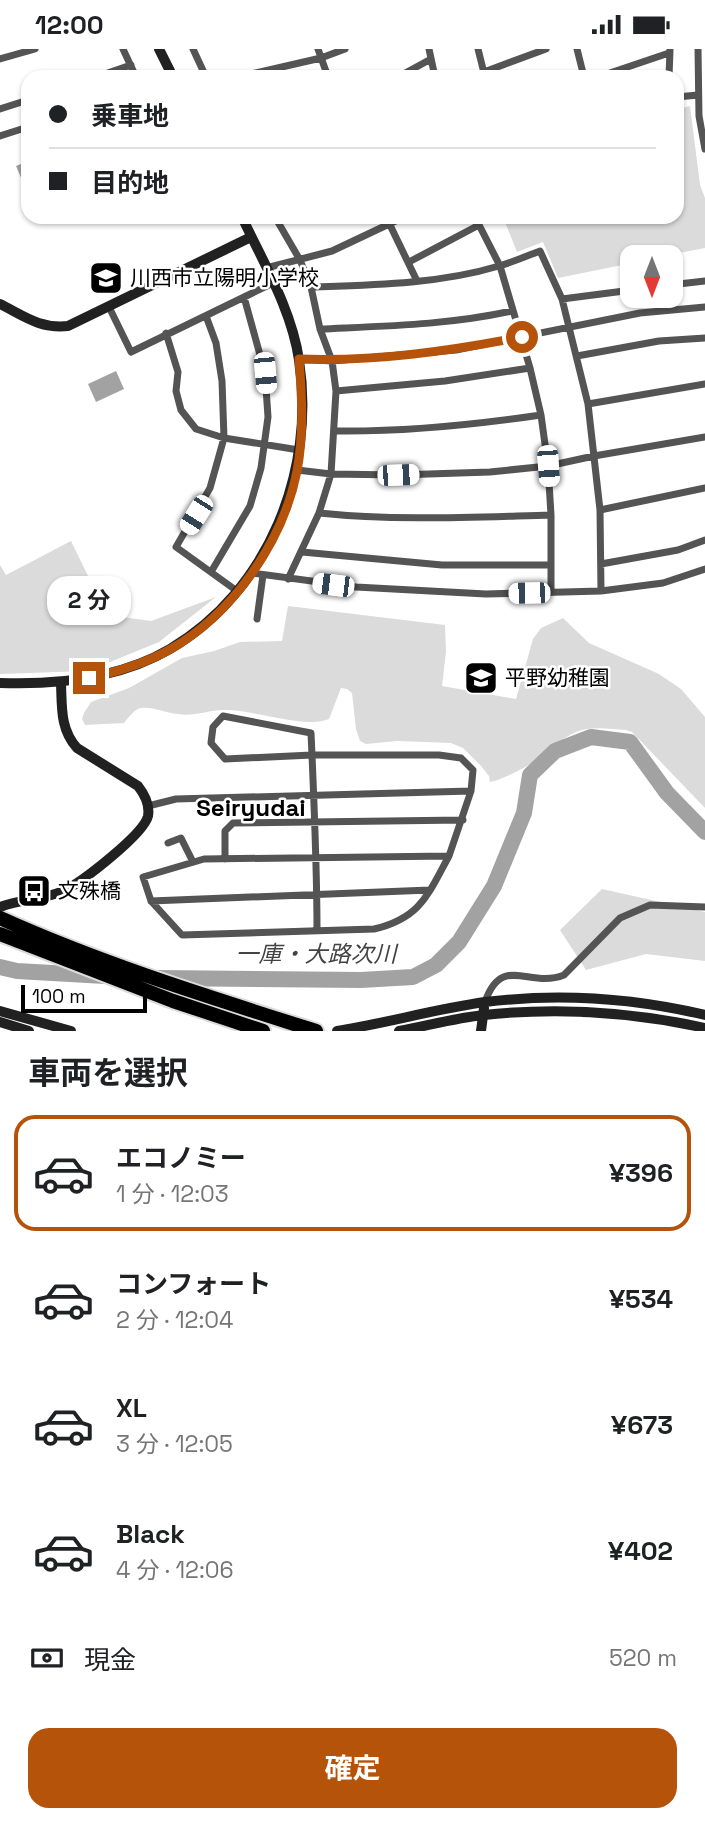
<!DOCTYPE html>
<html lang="ja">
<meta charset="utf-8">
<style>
:root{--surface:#fff;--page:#f2f2f2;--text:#202124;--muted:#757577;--line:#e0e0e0;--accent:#b45309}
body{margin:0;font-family:"Space Grotesk","Noto Sans JP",sans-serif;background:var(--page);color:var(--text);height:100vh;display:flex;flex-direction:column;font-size:26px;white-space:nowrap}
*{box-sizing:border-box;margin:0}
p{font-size:23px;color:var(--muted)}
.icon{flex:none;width:38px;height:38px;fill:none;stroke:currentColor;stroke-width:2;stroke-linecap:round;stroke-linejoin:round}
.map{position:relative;height:982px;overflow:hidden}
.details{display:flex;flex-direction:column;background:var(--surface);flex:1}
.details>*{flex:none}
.guide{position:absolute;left:21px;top:21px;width:663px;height:154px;border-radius:21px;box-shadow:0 2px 5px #0004;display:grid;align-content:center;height:154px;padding:0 28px;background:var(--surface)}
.needle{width:46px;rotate:180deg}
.controls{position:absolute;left:620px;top:196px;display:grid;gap:14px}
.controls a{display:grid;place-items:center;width:63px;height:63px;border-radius:14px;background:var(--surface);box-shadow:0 2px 5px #0004;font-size:35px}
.scale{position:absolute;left:21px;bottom:18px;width:126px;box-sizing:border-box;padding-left:7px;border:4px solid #000;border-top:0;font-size:19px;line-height:24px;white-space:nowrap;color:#000;-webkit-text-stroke:5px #fff;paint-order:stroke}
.end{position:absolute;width:32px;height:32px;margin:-16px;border:9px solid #b45309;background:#fff;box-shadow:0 0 0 4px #fff}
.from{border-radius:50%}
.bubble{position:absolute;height:49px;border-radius:21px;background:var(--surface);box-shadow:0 2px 5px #0004;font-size:23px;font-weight:700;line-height:49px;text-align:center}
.car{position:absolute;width:21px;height:42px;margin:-21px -10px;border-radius:9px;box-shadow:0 0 5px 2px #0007;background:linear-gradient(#fff 24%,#345 0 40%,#fff 0 76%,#345 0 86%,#fff 0)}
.guide b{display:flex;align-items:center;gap:24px;height:66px;font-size:26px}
.guide b+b{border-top:2px solid var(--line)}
.guide i{width:18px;height:18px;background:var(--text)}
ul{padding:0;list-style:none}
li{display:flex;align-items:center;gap:21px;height:116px;margin:0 14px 10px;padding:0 14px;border:4px solid transparent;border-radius:21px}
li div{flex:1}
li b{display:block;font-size:26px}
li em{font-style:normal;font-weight:700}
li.on{border-color:var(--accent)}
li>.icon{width:63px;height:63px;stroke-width:1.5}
h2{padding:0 28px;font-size:32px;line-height:84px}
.pay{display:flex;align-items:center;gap:18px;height:77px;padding:0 28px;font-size:26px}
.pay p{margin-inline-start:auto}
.button{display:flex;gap:14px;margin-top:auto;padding:14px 28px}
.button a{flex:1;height:80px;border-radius:21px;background:var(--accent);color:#fff;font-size:28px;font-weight:700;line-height:80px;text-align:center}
.status{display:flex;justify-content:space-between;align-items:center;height:49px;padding:0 35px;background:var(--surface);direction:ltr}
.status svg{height:19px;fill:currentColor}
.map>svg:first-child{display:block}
.green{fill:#dbdbdb}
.water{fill:#a2a2a2}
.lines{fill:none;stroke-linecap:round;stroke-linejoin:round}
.river{stroke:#a2a2a2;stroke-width:16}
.highway-casing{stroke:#dbdbdb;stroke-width:18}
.street{stroke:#545454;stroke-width:7}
.secondary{stroke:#212121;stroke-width:10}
.highway{stroke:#000;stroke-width:14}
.route{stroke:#b45309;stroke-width:9}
.labels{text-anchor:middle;stroke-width:5;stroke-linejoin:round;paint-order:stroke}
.poi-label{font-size:21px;fill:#000;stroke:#fff;text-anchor:start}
.water-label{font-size:23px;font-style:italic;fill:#434343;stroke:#fff}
.quarter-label{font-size:24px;font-weight:bold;fill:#000;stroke:#fff}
</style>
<div class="status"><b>12:00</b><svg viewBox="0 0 49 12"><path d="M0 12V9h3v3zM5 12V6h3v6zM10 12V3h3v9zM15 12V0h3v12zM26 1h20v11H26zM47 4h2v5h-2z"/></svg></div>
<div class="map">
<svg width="705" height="982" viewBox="0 0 705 982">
<rect width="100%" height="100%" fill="#fff"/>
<path class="green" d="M690,57L700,136L705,149V199L659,208H632V214L558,229L543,193L517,203L503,168H677V60Z
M71,492L107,566L151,572L216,548L159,593L88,622L0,625V516L6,526Z
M288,557L445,576L446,603L442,637L516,650L533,590L541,579L563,569L589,594L659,625L681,640L705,668V759L632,683L626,681C613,680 599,678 587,680C567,683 550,701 535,712C525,719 501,731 490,733L489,727L481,717L463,699L451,694L397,692L366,695L360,692L356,680L352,644L347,640L341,639L329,670C306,680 254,661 226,661C210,660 195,668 178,665C166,664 151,657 140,659C134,661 128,669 124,674L85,676L82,670L84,664L91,653L129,639L182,609L214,602L240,593L282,592Z
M602,840L705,863V912L646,905L586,921L560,881Z"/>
<path class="water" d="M28,112V145L16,117Z
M116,322L124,340L96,353L88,335Z"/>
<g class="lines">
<path class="river" d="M0,918L17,922L105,927
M156,929L361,931L413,928L436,916L459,893L494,837L524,764L530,726L555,702L591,688L630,693L667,744L705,783"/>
<defs>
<path id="highway" d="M0,869C102,915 209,948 316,982
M0,885L173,952L263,982"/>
</defs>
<use href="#highway" class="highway-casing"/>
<path class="street" d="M123,0L136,28
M193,0L206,28
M318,0L328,28
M429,0L435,28
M478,0L485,28
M577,0L584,28
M698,0L699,67L705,100
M0,10L35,0
M484,23L546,0
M96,28L131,16
M238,28L321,9L345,0
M398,28L431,10
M598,28L669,4
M669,28L670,1
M677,48L698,46
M0,60L28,51
M0,87L28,78
M275,168L300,211L311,238L320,280L332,312L336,342L331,425L319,464L288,530
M475,168L500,217L530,319L541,366L548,417L551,466V543
M390,176L417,232
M409,213L479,176
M266,219L332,202L404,168
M670,236L705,232
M311,238C374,236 439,235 499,217C513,213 527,207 540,202L562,250L588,355L600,461L601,542
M562,250L632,241
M109,258L131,303L273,234
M206,267L216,294L222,332L224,389L210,439L176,498L237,542
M320,280C385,277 449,276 512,262
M166,284L178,323L176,342L181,361L196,380L224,389L299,401
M577,307L659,292L705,289
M299,310L332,312L456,301L640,264L705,258
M336,342L445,332L530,319
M588,355L705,335
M335,382C405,383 472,376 541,366
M297,421L331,425L398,426L490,423L548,417L594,407L705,388
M600,461L705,439
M319,464C396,472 473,468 551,466
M302,503L442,516H551
M601,515L678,501L705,491
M211,523L250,457L261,419L268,368L265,324L244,248
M252,524L356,538L486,545L601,542L663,534L705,520
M257,570L263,526
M148,757L176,750L471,742L449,807
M168,794L181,789L193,813
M449,807C428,845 421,869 374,880L182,886L151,852L143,828L204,810Z
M225,810V782L233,774L463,771
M151,852L430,841
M317,881C317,815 314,750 311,684L223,667L213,678L211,694L225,710L312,706H439L461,709L473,721L471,742
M485,953C502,904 529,940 564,926L620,869L650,856L705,858"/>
<path class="secondary" d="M159,0L173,28
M0,255C24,267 40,280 68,277L251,188
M0,634C58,636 119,630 170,600C269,542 316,421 299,311C292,261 263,213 242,168
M0,858C20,850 43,851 63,842C81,834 144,785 148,767C150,756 145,746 138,737L77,699C60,680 62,658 61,634
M0,962L71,982
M0,973L29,982
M337,982C387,974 435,960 485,953C559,944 633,949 705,966
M399,982C427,977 455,969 484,966C558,958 633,963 705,979
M481,982L484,959"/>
<use href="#highway" class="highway"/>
</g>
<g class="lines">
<path class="route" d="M89,629C116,623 144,615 169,601C232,566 283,493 297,422C304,385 302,348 299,310C374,313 449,302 522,288"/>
</g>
<defs>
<symbol id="school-square" viewBox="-11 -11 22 22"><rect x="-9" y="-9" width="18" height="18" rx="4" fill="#000" stroke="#fff"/><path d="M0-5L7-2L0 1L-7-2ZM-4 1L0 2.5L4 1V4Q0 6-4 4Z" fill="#fff"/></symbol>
<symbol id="bus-square" viewBox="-11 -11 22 22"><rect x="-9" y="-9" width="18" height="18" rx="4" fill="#000" stroke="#fff"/><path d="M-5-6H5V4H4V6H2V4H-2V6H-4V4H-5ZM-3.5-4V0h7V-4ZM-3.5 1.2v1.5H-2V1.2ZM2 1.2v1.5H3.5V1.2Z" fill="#fff"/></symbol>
</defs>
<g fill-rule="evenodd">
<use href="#school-square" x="87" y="210" width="38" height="38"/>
<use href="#school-square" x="462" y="610" width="38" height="38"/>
<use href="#bus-square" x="15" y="823" width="38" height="38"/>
</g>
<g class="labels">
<g class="poi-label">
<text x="130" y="236">川西市立陽明小学校</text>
<text x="505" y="636">平野幼稚園</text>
<text x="58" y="849">文殊橋</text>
</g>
<g class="water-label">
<text x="316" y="913">一庫・大路次川</text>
</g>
<g class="quarter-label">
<text x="251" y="767">Seiryudai</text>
</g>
</g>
</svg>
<div class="controls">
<a><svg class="needle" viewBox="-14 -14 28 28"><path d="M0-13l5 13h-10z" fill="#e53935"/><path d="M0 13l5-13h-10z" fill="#757577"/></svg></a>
</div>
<div class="scale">100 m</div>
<i class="end from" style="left:522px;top:288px"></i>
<i class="end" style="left:89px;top:629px"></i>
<div class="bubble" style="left:47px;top:527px;width:84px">2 分</div>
<i class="car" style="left:265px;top:324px;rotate:175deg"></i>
<i class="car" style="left:548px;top:417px;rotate:176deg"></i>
<i class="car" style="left:398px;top:426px;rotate:88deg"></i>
<i class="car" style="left:196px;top:466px;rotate:212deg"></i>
<i class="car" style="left:333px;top:536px;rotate:277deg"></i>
<i class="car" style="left:529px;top:544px;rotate:269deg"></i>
<div class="guide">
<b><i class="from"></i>乗車地</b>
<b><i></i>目的地</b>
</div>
</div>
<section class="details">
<h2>車両を選択</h2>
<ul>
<li class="on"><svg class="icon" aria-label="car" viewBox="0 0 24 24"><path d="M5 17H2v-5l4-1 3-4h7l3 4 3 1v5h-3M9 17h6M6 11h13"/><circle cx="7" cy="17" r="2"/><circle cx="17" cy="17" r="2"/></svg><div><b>エコノミー</b><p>1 分 · 12:03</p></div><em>¥396</em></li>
<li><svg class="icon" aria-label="car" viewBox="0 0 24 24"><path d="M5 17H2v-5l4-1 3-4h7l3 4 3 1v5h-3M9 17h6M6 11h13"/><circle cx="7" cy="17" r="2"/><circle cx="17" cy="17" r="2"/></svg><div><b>コンフォート</b><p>2 分 · 12:04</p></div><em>¥534</em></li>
<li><svg class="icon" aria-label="car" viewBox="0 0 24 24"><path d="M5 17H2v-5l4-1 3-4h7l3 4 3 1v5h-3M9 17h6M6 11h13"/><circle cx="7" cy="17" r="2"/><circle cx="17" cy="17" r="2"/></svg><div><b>XL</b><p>3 分 · 12:05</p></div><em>¥673</em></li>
<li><svg class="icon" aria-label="car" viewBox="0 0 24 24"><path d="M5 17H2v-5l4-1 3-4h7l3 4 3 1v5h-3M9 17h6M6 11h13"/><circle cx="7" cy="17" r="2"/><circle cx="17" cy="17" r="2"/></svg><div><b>Black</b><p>4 分 · 12:06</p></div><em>¥402</em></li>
</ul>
<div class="pay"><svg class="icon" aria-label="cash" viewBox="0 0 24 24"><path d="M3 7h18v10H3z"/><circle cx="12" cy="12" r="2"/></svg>現金<p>520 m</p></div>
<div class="button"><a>確定</a></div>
</section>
